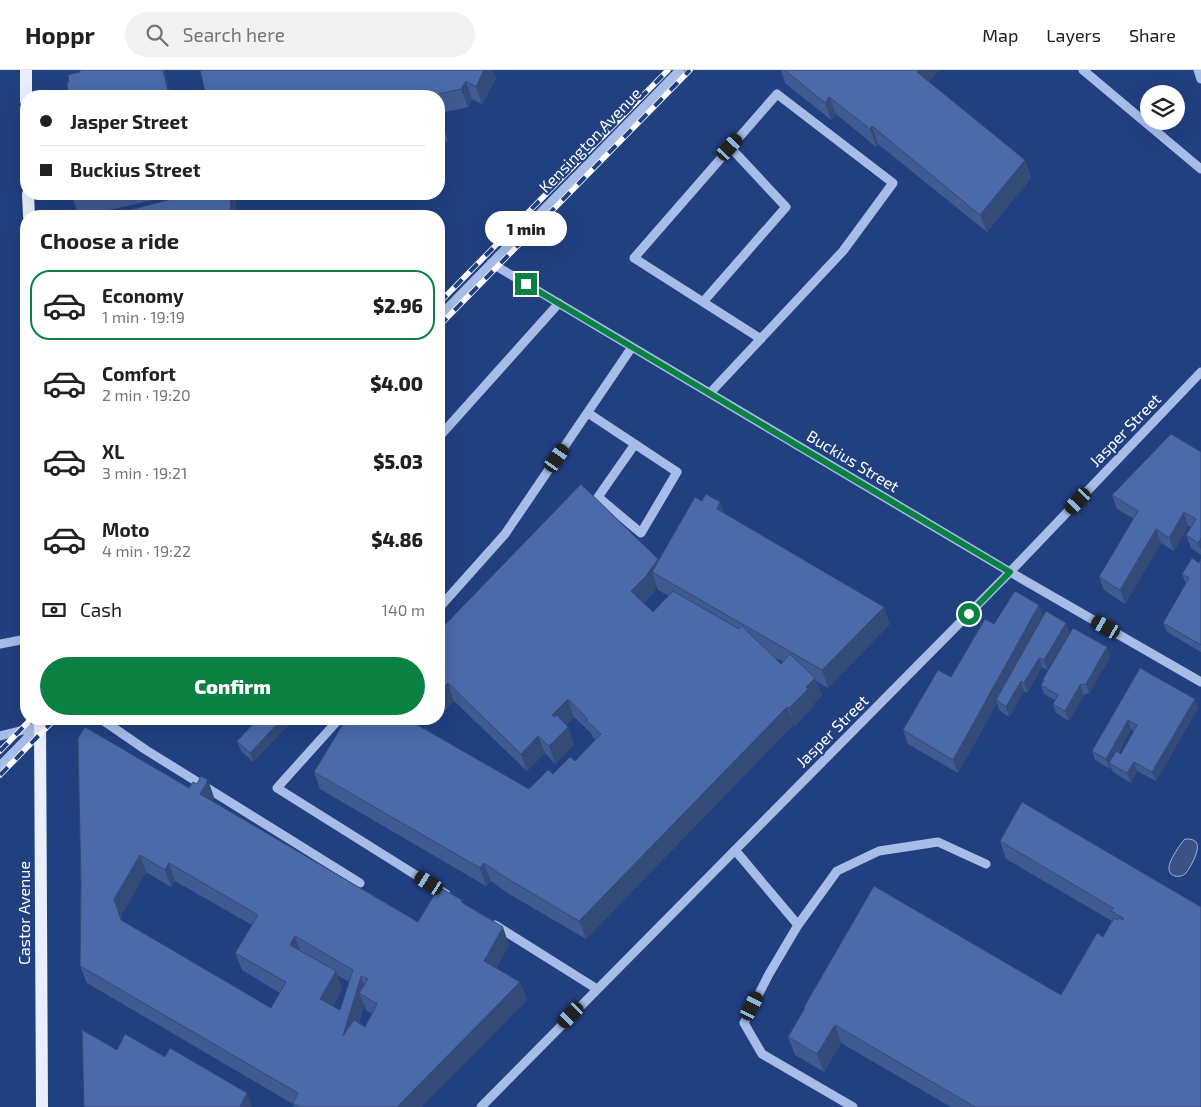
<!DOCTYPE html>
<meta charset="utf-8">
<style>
:root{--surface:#fff;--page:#f2f2f2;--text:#202124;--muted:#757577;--line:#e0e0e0;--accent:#0b8043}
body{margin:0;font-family:"Exo 2",sans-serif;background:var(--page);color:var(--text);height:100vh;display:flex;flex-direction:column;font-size:19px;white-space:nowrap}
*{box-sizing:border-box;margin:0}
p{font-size:16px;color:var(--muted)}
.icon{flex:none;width:28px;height:28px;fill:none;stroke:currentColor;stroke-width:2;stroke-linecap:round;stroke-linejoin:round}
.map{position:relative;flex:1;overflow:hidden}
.panel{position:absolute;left:20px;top:140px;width:425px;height:515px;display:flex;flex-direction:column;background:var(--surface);border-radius:20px;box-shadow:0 5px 20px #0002}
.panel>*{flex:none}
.hud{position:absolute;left:20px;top:20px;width:425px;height:110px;border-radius:20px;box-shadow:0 5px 20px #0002;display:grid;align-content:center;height:110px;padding:0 20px;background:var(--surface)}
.buttons{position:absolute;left:1140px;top:15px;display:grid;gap:10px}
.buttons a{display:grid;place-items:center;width:45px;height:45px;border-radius:50%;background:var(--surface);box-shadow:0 5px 20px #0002;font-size:25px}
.end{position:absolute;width:22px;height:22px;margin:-11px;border:6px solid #0b8043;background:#fff;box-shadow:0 0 0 2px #fff}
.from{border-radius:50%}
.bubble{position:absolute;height:35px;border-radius:18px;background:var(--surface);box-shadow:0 5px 20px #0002;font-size:16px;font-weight:800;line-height:35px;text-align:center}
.car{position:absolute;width:15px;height:30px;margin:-15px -8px;border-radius:6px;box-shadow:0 0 4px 1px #0007;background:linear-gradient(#222 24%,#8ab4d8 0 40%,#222 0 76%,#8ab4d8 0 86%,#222 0)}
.hud b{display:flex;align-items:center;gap:18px;height:48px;font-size:19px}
.hud b+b{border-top:1px solid var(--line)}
.hud i{width:12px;height:12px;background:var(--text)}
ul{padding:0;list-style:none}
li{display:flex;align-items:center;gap:15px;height:70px;margin:0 10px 8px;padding:0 10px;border:2px solid transparent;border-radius:20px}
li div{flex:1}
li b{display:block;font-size:19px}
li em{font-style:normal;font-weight:800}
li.selected{border-color:var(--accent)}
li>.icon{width:45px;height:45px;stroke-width:1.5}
h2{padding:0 20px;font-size:22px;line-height:60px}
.pay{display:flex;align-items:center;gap:12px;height:55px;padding:0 20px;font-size:19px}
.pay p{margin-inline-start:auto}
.primary-button{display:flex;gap:10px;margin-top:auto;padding:10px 20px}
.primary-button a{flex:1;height:58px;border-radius:30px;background:var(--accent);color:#fff;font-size:20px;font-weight:800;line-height:58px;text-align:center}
header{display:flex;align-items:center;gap:30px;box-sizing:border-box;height:70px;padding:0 25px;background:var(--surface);border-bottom:1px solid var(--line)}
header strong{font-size:24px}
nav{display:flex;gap:28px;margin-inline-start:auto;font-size:18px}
.search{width:350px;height:45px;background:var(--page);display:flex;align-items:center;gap:12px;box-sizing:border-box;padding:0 18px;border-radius:28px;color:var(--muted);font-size:19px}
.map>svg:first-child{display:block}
.water{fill:#3b5382;stroke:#9ab7e9}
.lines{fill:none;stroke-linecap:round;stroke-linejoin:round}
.minor{stroke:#a7bde8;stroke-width:9}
.major{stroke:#e9effd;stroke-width:12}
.rail-casing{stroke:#fff;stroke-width:5.5}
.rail{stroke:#214080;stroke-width:4;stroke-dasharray:11;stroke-linecap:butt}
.wall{fill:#405b92;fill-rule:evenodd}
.shaded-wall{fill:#344a77}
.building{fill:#4a6aaa;stroke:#344a77;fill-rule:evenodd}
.route{stroke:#0b8043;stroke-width:6}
.labels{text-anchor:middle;stroke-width:4;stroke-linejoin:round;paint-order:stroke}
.street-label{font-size:16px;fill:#fff;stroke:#214080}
</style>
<header>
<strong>Hoppr</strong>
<div class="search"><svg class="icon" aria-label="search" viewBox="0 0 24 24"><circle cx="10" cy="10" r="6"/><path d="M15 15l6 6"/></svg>Search here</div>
<nav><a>Map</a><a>Layers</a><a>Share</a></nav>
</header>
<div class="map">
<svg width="1201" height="1037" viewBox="0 0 1201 1037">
<rect width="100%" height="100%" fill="#214080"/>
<path class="water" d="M1185,769C1189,769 1193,769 1196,772C1201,779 1191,796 1186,803C1180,809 1168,807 1169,797C1169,791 1180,774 1185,769Z"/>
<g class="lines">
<path class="minor" d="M1083,0L1201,99
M1198,0L1201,9
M491,193L1010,502L1201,612
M703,232L786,137L730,77
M439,247L680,0
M710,323L843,181L893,113L777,24L634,188L761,269
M588,343L677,402L641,463L598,427L635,374
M439,367L559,233
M439,538L505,464L632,277
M0,574L26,569
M101,649L146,680L360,813
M339,649L277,718L446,824
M0,666L40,656
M0,696L46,649
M735,780L798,855L837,801L879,781L938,772L986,794
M495,855L597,919
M798,855L769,904L744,953L762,984L853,1037
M481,1037L1010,502L1201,302"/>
<path class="major" d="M26,0V31
M28,124L29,146
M40,649L42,1037"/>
<defs>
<path id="rail" d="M439,233L668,0
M439,256L690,0
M0,681L31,649
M0,705L55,649"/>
</defs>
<use href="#rail" class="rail-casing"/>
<use href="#rail" class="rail"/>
</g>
<path class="wall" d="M200,0H493L496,8L482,34L472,29L468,37L445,42L441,46L448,71L439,73V26Z
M781,0H939L929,12L1025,90L1031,108L987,162L878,74L876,77L836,44L831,50L785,13Z
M73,124H180L82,146H79L73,129Z
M1201,382V485L1191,478L1186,465L1191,457L1188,456L1174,481L1161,473L1125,534L1104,520L1099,507L1134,449L1117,439L1112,425Z
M725,444L890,554L828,618L816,611L822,625L813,634L814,636L795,656L794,654L586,869L506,822L491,811L486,816L320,719L314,702L529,719L575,691L595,670L593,668L591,663L574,647L566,655L568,657L574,674L555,694L545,683L527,701L454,631L445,640L439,634V561L658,489V491ZM657,517L658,520L669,526L653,542L643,533L653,523ZM772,586L783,592L781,594Z
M1201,489V582L1167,562L1163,553L1186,514L1182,504L1199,493Z
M1043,547L1070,562L1047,600L1042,597L1027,623L1024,621L1009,647L999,640L997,633L958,703L908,674L903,660L951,607Z
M1110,587L1089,623L1084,625L1069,651L1056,643L1053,634L1055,630L1044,624L1041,615L1043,611V609Z
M1140,598L1195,629L1198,638L1156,711L1137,701L1131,713L1113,702L1111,697L1110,699L1095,690L1092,681ZM1131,659L1134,661L1121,684L1119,682Z
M254,649H294L253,692L241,681L237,671L255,652Z
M214,727L212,731L418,852L462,830L463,834L509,875L496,898L520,912L527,930L421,1037H294L293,1034L87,913L80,896L81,815ZM146,802L171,817L175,811L252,855L235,883L242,900L280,923L271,938L122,851L121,846ZM337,905L349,912L340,940L333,936L342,919ZM364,935L366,940L372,944L365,957L359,953Z
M1000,771L1201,837V1037H951L841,973L824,1002L795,985L788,967L804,939V937L1061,925L1103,867L1112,851L1006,789Z"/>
<path class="shaded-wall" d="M163,0H165L166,4L171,26H169Z
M483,0H493L496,8L482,34L476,17Z
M918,0H939L923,19L917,2Z
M466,11L472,29L468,37L461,19Z
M438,24L445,42L441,46L448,71L441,53L439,49V26H437Z
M829,27L836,44L831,50L825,33Z
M872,56L878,74L876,77L870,59Z
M1025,90L1031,108L987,162L980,145Z
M230,124H234L236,131L237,146H231Z
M720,432L727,450L717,439Z
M1184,442L1188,456L1174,481L1169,468Z
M1156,459L1161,473L1125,534L1120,520Z
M1201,468V480L1198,473Z
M442,476L445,486L439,493V480Z
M658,489L664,506L652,502L657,517L653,523L637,538L631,521Z
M1039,535L1044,549L996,630L997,633L958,703L953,690Z
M884,537L890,554L828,618L822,600Z
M1066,553L1070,562L1047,600L1044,590Z
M1107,577L1110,587L1089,623L1086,614Z
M1039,588L1042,597L1027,623L1024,613Z
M815,608L822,625L813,634L814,636L795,656L789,638L806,617Z
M1021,611L1024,621L1009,647L1006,637Z
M448,613L454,631L445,640L439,622Z
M1080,615L1084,625L1069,651L1065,641Z
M568,629L574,647L559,663L552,645Z
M1195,629L1198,638L1156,711L1152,702Z
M787,637L794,654L586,869L579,851Z
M282,649H294L253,692L250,683Z
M1128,650L1131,659L1112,694L1109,693L1111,697L1110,699L1106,689Z
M568,657L574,674L555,694L549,676Z
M538,666L545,683L527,701L521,684Z
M1134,692L1137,701L1131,713L1127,703Z
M208,710L214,727L206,742L200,724Z
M140,785L146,802L121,846L127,868L114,829Z
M169,793L175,811L171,817L165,800Z
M484,793L491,811L486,816L480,798Z
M503,857L509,875L490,908L484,891Z
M295,866L301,884L290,875Z
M336,901L342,919L327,946L320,929Z
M361,906L367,924L359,923L364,935L350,984L343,966Z
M520,912L527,930L421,1037H397Z
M835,955L841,973L824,1002L817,984Z
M247,1023L252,1037H240Z"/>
<path class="building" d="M80,0H163L169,26H68L67,12H69L68,5L80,2Z
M200,0H484L476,17L466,11L461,19L438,24L437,26H206Z
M785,0H918L917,2L1025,90L980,145L872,56L870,59L829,27L825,33Z
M439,42L441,53L439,54Z
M73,124H97L73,129Z
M191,124H230L231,146H107Z
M1171,364L1201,382V468L1198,473L1186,465L1196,449L1184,442L1169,468L1156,459L1120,520L1099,507L1138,441L1112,425Z
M581,414L658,489L646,506L631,521L653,542L673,521L739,559L742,556L781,594L790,584L815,608L806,617L808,619L789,638L787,637L579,851L500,804L484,793L480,798L314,702L346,649H407L529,719L548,700L553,704L570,687L575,691L601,664L586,650L588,649L568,629L552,645L554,647L557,645L568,657L549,676L538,666L521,684L448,613L439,622V561Z
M706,424L720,432L717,439L884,537L822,600L652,502L695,427L702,431Z
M439,473L442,476L439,480Z
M1192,488L1199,493L1201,489V575L1163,553L1189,508L1182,504Z
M1015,521L1039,535L953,690L903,660L938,600L951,607L985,549L994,554Z
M1046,541L1066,553L1044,590L1039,588L1024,613L1021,611L1006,637L996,630Z
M1073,558L1107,577L1086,614L1080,615L1065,641L1053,634L1058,625L1041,615L1044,610L1043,609Z
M1140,598L1195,629L1152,702L1134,692L1127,703L1109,693L1116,681L1121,684L1137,655L1128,650L1106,689L1092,681Z
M256,649H282L250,683L237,671L257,650Z
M85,657L189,718L193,712L197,714L201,706L208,710L200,724L418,852L439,817L462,830L461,832L503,857L484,891L520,912L397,1037H300L293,1033L298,1023L80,896L81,815L78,668ZM140,785L165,800L169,793L258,845L235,883L286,912L271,938L121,850L114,829ZM295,866L353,900L340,940L320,929L336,901L290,875ZM361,906L368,909L359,923L377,934L365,957L354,950L343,966Z
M1022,732L1201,837V1037H975L835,955L817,984L788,967L805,938L804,937L874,816L1061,925L1097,863L1103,867L1114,848L1118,850L1119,848L1123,850V848L1111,841L1113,838L1000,771Z
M82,960L117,980L125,964L165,987L170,978L247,1023L240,1037H84Z"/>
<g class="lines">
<path class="route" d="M526,214L1010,502L969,544"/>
</g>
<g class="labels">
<g class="street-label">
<text transform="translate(590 70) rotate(-46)" y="6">Kensington Avenue</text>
<text transform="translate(1125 360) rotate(-46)" y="6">Jasper Street</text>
<text transform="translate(853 391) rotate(31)" y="6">Buckius Street</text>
<text transform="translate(832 661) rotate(-45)" y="6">Jasper Street</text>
<text transform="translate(24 843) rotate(-90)" y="6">Castor Avenue</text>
</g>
</g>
</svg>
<div class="buttons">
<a><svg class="icon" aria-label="layers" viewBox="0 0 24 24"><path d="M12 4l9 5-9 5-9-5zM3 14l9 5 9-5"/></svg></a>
</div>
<i class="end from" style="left:969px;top:544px"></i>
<i class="end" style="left:526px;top:214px"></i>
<div class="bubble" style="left:485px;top:141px;width:82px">1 min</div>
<i class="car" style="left:730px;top:77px;rotate:42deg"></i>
<i class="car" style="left:557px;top:388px;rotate:35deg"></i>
<i class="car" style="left:1078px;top:431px;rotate:223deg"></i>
<i class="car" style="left:1106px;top:557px;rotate:300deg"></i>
<i class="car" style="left:429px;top:813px;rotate:302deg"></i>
<i class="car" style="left:752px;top:936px;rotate:27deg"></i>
<i class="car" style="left:571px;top:945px;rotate:224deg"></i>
<div class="hud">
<b><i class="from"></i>Jasper Street</b>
<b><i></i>Buckius Street</b>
</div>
<section class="panel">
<h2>Choose a ride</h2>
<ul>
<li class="selected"><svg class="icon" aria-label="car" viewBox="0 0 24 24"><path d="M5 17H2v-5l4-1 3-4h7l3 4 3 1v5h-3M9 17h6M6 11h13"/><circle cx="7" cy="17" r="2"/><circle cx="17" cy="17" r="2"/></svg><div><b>Economy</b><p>1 min · 19:19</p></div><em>$2.96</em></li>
<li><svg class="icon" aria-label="car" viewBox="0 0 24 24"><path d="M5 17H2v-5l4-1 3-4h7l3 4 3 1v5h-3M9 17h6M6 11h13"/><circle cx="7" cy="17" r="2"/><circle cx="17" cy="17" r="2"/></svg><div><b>Comfort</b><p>2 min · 19:20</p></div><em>$4.00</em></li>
<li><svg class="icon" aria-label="car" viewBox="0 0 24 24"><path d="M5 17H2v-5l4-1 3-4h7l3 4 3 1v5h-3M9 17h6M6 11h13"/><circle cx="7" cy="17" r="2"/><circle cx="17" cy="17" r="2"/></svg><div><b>XL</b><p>3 min · 19:21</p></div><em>$5.03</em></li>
<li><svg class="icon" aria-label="car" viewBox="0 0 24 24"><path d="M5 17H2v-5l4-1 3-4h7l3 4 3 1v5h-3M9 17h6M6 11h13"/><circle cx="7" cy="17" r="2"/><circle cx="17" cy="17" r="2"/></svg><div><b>Moto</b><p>4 min · 19:22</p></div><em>$4.86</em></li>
</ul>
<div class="pay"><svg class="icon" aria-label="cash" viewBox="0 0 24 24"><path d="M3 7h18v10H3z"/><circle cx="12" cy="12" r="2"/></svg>Cash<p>140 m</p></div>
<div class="primary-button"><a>Confirm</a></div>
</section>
</div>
